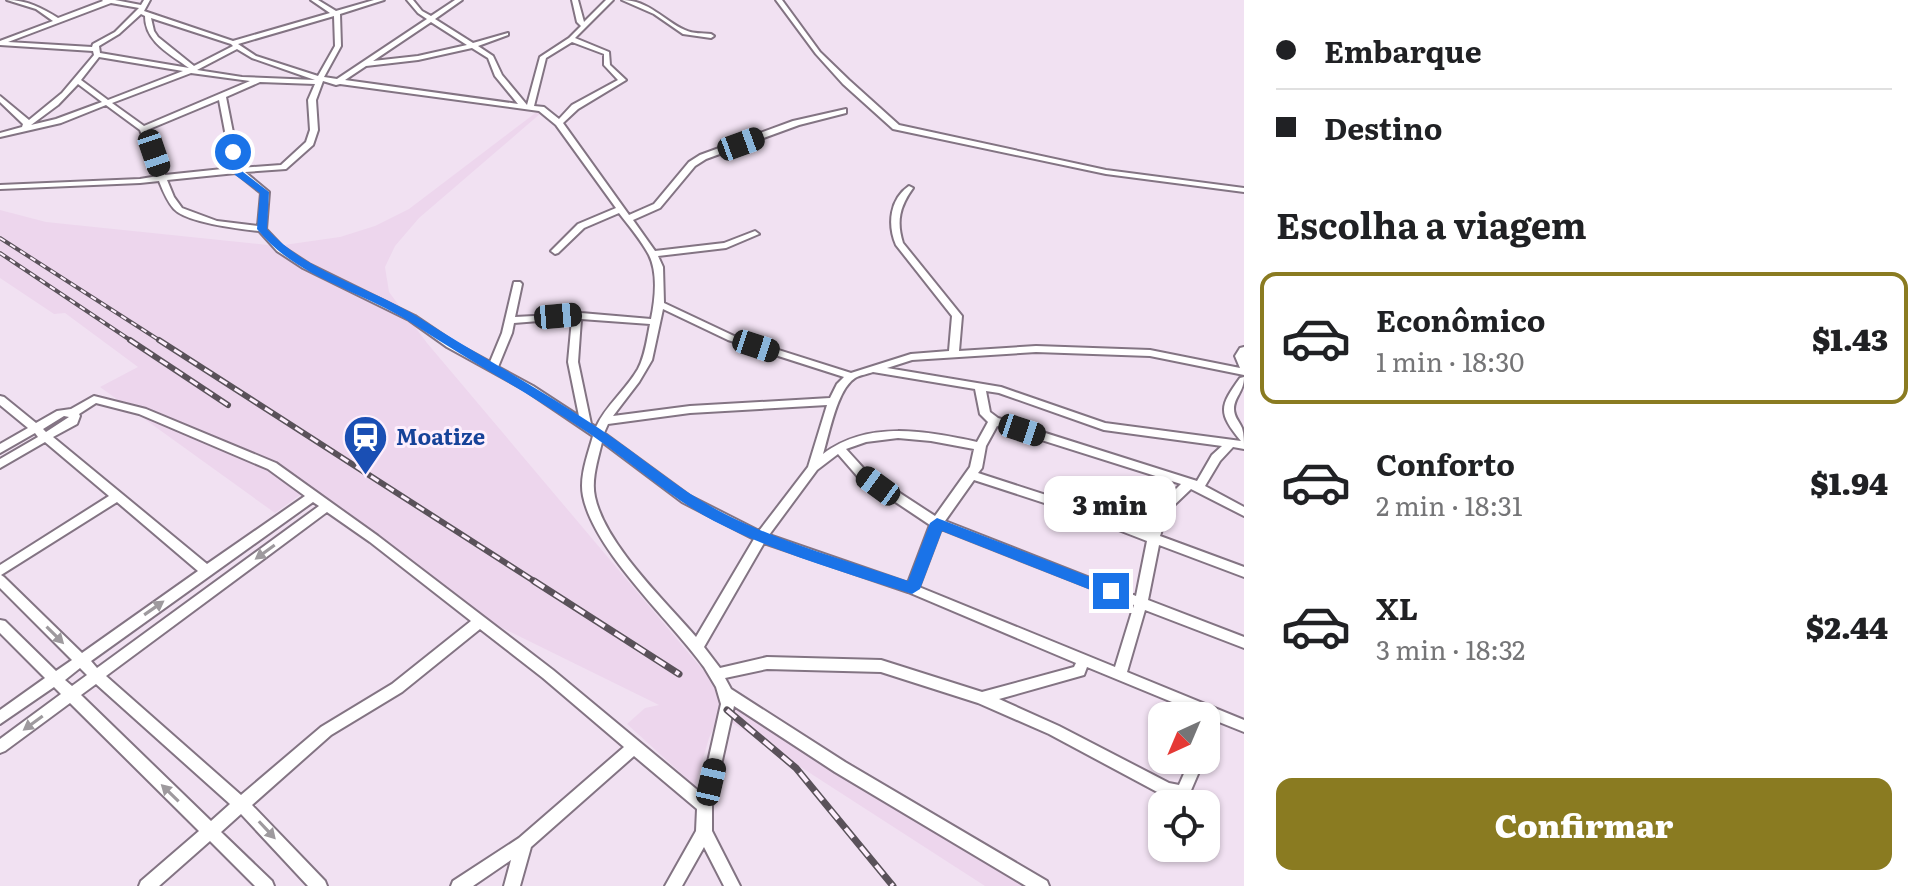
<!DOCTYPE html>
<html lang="pt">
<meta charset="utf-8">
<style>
:root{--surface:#fff;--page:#f2f2f2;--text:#202124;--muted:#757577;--line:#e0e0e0;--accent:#8a7b21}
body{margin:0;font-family:Literata,serif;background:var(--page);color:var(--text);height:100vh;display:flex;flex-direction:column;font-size:30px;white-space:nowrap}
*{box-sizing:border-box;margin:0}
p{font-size:26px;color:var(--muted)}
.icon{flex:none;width:44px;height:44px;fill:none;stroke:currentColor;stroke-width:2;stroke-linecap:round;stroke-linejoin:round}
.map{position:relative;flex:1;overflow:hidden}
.details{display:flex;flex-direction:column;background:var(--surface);width:680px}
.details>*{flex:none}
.guide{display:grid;align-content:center;height:176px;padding:0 32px;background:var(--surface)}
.needle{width:52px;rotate:224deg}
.tools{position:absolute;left:1148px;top:702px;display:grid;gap:16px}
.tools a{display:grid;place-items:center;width:72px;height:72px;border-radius:16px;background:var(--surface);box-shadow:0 2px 6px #0004;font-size:40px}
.end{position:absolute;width:36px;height:36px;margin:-18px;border:10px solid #1a73e8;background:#fff;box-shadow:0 0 0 4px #fff}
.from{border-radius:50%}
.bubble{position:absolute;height:56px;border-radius:16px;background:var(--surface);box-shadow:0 2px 6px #0004;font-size:26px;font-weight:800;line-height:56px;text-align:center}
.car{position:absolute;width:24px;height:48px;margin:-24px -12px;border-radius:10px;box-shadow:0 0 6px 2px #0007;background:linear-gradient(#222 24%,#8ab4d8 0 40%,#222 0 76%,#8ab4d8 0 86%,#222 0)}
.guide b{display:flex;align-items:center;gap:28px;height:76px;font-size:30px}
.guide b+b{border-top:2px solid var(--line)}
.guide i{width:20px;height:20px;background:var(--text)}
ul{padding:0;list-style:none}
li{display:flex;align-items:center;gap:24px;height:132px;margin:0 16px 12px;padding:0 16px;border:4px solid transparent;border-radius:16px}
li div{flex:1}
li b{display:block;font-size:30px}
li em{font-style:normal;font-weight:800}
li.active{border-color:var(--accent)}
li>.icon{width:72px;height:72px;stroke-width:1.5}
h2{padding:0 32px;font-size:36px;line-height:96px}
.primary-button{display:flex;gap:16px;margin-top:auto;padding:16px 32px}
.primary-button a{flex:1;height:92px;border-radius:16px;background:var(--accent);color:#fff;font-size:32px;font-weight:800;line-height:92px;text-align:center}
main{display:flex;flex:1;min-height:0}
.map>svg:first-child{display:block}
.built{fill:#edd6ed}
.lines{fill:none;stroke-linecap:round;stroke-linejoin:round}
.minor-casing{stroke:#837483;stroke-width:4}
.minor{fill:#fff;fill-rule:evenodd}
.rail-far2-casing{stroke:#5a525a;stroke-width:4}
.rail-far1-casing{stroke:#5a525a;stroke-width:6}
.rail-casing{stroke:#5a525a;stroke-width:7}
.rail-far2{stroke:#fdeffd;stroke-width:2;stroke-dasharray:6;stroke-linecap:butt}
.rail-far1{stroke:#fdeffd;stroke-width:3;stroke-dasharray:9;stroke-linecap:butt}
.rail{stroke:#fdeffd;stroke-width:4;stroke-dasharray:12;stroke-linecap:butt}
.oneway{fill:#9e9a9e}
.route{fill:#1a73e8}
.labels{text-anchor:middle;stroke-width:6;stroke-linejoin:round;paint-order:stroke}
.transit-label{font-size:22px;font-weight:bold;fill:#164399;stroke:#fdeffd;text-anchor:start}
</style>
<main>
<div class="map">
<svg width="1244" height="886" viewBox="0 0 1244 886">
<rect width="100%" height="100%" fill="#f1e1f2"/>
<path class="built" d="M538,111L541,113L419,218L395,246L385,267L389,292L427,343L714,683L1041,886H985L720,715L709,738L695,786L627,724L645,708L659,705L492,623L307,490L275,513L100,387L138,367L65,313L54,314L0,278V210L46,222L277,246L340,237L375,226L409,209Z"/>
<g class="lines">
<defs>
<path id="minor" d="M7,0C27,0 42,8 58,18L103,1L102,0H115L141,5L144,0H150L144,11L233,41L330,13L311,0H318L336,11L374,0H384L340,14L341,46L324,77L337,79L427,19L418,13L407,0H413L422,11L431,16L455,0H462L435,19L473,43L508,33V35L478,46L493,56L502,75L527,105L540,57L569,38L581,26L577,22L572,0H578L584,22L606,0H613L575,38L609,52L610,65L626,80L578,109L563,123L629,215L654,204L689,162L700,155L793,121L846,109V113L799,125L706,159L695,166L660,208L633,220L655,251L724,243L755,231L759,234L726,248L658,256L663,267L664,303L734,336L851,373L911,354L949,351L952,316L896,245C887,224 890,199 909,186L913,188C900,206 896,221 903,243L962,316L959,351L1036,346L1150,350L1240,368L1235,356L1240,348L1244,347V375L1150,356L1036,352L912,360L887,368L1001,387L1105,423L1241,441C1217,412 1220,406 1240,378L1244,377C1244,392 1234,397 1234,409C1234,417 1239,421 1242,428C1244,434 1244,442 1244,449L1233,447L1220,461L1205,486L1244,507V516L1191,489L1168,511L1160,536L1244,567V577L1159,545L1148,600L1244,637V648L1145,610L1127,672L1244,720V732L1219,722L1211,741L1206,743V716L1087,667L1084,675L999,699L1059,726L1169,783L1179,785L1190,760H1204L1189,795L1177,799L1161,794L1049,734L978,703L881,672L767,669L725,678L731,689L845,762L1047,881L1049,886H1026L835,772L734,706L712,806V831L740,886H724L704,847L682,886H665L696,831L697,809L634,756L531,847L520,886H504L511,860L473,886H451L453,881L519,838L624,747L543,678L480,629L402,692L331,735L252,805L325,881L327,886H308L241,814L221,832L272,881L274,886H255L210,841L159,886H139L141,881L199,831L70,703L5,751L0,753V739L61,694L54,687L0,724V710L45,678L0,633V620L5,621L56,671L72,660L0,588V565L109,496L45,442L0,468V459L38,437L35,433L0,453V444L28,428L0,405V396L4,397L36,423L57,411L71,409L94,396L146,409L276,463L378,536L553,670L701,793L721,704L716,687L704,667C671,621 594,551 583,496C579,477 588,454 593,436L525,390L447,347L409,320L303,268L277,251L259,231C240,229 187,223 174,209C167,201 163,191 159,181L140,183L0,189V185L140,179L158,176L140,130L106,105L61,123L0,137V133L22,127L23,124L0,102V96L29,120L62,93L94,55L93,51L0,45V41L53,21L36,9ZM111,3L139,8L115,32L93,44L92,47L8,42ZM141,14L145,16C145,42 170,54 189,68L100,53L99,46L119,34ZM334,16L335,46L318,76L256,56L238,44ZM151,18L231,44L233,46L194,66L158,37L154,31ZM431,22L467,45L418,56L373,61ZM572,42L604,54V65L618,80L572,105L559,119L544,107L534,106L546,58ZM472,48L488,58L495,76L518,104L345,80L366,66L418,60ZM237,49L252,58L315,80L242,77L197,70ZM99,57L183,71L108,100L81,80ZM191,73L250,81L144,126L112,103ZM323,81L336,85L340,84L539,111L556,125L616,208L578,224L551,251L555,254L558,253L584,228L619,213C629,226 641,240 649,255C658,273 655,300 651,319L581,313L577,311L573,314L515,317L522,284L520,282H514L502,333L490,362L455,343L415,316L309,264L283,247L266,229L269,192L245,172L286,169L313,145L318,130L316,100ZM260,82L315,84L308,100L310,130L306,142L281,165L240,168L226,97ZM78,84L102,102L56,119L31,125L58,105ZM219,100L232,168L165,175L147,130ZM236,173L261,193L258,226L217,221L182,208L174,197L167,180ZM663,309L728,340L844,377L837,384L830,398L690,406L613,416L639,382L652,360ZM564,319H572L568,362L579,416L533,386L498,367L512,333L514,323ZM581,319L650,324C647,339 645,356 638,369C626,390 606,405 596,427L591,424L578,362ZM873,372L975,389L980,414L988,422L977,442C926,431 868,420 823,454C829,435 837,389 855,378C860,375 868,374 873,372ZM986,391L999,393L1104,430L1222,446L1212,455L1197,481L998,418L990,412ZM96,403L139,414L268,469L305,496L207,564L53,437L77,424L80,416L79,414ZM827,405L808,467L759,531L690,496L604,433L608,424L690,413ZM64,416L69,417L46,432L43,429ZM997,426L1181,484L1159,506L1149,532L1080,506L978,473L982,468L986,446ZM898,438L931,441L974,449L970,467L935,516L866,471L846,449L866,442ZM602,442L682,502L754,539L696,637C665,601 605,544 595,497C591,480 598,459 602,442ZM838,454L858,477L930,525L908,583L769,535L817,470ZM974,480L1072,512L1147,541L1136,596L945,521ZM117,502L198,571L82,653L4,577L1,575ZM313,502L319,506L97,668L91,661ZM327,512L370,542L471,621L392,684L321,727L241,795L106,676ZM941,529L1134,605L1115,667L919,587ZM764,543L908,592L1076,663L1074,667L982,692L881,660L767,657L720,668L704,647ZM80,668L87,675L72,686L65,680ZM96,684L230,804L211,821L81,695Z
M622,0C649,0 664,21 685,30C693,34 703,33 711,34L714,36L711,38L683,34L654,14Z
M776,0H782L820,52L849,80L899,125L1106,170L1244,188V192L1106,174L893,129L843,84L816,54Z"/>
</defs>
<use href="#minor" class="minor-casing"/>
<use href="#minor" class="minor"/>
<defs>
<path id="rail-far2" d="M0,238L162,342
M0,253L133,342"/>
<path id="rail-far1" d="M130,340L228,405
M159,340L537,583"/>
<path id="rail" d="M534,581L679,674
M727,710L796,768L893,886"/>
</defs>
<use href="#rail-far2" class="rail-far2-casing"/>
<use href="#rail-far1" class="rail-far1-casing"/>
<use href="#rail" class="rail-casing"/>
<use href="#rail-far2" class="rail-far2"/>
<use href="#rail-far1" class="rail-far1"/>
<use href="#rail" class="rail"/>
</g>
<defs><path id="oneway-solid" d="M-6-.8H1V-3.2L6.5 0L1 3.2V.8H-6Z" transform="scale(2)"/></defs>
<g class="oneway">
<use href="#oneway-solid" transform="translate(265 552) rotate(144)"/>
<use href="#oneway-solid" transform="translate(154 608) rotate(-35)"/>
<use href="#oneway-solid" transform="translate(55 635) rotate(45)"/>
<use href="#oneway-solid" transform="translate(33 723) rotate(144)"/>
<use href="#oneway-solid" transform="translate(170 793) rotate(-136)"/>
<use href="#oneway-solid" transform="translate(267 830) rotate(47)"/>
</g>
<path class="route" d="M233,149L237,152L243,172L269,192L267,229C307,273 368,286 418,317C478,355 540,389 600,429C642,457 679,491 725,514C783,543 847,561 908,581L930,523L937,518L1116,587L1119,591L1116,596H1106L942,531L920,589L912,594C846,573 776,553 714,521C669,497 632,463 590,434C531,395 470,361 410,322C360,290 296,278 257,229L260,193L235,175L228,152Z"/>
<defs>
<symbol id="station-pin" viewBox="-11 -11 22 30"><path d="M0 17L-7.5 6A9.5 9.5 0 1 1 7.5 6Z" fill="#1a4fb4" stroke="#fdeffd"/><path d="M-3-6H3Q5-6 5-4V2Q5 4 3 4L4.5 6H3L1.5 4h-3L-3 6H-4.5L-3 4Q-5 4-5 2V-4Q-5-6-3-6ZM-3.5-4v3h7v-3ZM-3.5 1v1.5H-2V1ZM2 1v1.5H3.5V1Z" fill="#fff"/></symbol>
</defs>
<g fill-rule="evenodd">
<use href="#station-pin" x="340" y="412" width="51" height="69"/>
</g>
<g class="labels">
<g class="transit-label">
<text x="396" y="445">Moatize</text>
</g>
</g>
</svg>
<div class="tools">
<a><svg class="needle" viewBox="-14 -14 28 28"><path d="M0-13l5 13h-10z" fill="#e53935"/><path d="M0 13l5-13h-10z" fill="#757577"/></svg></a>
<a><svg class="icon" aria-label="locate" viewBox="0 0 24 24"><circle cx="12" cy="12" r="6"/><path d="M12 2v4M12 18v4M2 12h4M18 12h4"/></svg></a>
</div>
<i class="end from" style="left:233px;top:152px"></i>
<i class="end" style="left:1111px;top:591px"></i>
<div class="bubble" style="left:1044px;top:476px;width:132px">3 min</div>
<i class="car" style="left:741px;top:144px;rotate:70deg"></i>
<i class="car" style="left:154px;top:153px;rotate:161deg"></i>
<i class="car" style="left:558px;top:316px;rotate:85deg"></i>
<i class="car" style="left:756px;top:346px;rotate:108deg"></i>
<i class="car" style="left:1022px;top:430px;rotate:108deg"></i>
<i class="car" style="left:878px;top:486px;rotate:306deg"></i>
<i class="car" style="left:711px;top:782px;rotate:13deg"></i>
</div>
<section class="details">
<div class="guide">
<b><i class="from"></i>Embarque</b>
<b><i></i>Destino</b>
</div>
<h2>Escolha a viagem</h2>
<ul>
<li class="active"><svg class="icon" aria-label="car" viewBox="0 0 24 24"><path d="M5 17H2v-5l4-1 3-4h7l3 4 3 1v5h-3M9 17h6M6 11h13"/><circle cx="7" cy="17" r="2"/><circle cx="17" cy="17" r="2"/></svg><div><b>Econômico</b><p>1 min · 18:30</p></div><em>$1.43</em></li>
<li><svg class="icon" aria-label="car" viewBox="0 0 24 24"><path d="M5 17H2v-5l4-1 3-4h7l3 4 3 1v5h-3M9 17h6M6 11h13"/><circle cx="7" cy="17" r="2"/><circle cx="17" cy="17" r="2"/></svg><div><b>Conforto</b><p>2 min · 18:31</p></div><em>$1.94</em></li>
<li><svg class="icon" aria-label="car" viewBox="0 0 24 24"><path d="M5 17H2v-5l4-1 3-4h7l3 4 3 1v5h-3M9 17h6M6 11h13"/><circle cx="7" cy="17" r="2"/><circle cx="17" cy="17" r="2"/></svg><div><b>XL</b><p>3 min · 18:32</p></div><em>$2.44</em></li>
</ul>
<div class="primary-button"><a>Confirmar</a></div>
</section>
</main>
